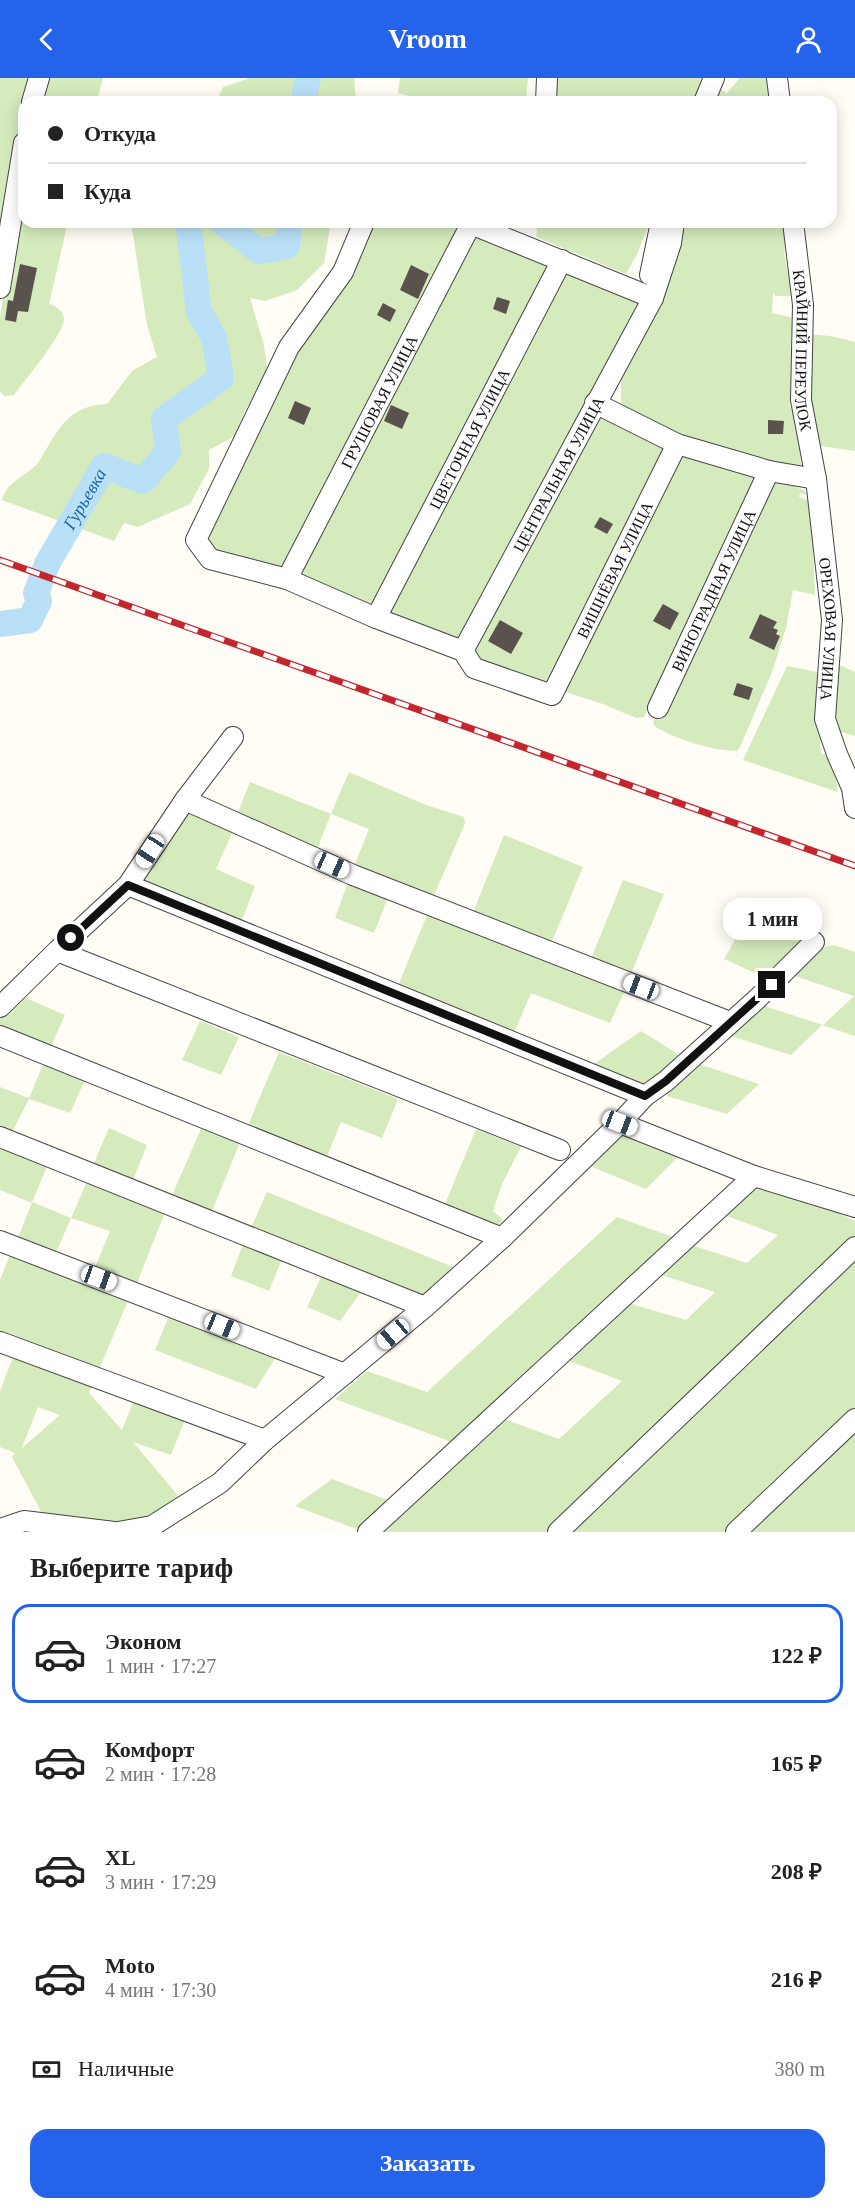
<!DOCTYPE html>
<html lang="ru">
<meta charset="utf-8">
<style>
:root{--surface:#fff;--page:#f6f6f6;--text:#222;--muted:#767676;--line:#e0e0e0;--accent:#2563eb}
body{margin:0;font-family:Georgia,serif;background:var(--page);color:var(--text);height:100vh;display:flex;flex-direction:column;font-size:22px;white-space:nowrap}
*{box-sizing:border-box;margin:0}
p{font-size:20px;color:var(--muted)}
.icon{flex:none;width:33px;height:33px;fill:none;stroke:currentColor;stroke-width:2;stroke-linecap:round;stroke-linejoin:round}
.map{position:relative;height:1454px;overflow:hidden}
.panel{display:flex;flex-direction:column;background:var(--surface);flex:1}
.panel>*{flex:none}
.banner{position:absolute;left:18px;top:18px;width:819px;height:132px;border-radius:18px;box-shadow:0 3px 15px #0003;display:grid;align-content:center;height:132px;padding:0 30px;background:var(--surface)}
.end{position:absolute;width:27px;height:27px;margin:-14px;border:8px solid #111;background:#fff;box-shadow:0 0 0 3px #fff}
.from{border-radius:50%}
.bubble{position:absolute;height:42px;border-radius:18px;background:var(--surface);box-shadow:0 3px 15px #0003;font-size:20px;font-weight:700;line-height:42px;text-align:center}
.car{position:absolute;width:18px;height:36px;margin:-18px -9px;border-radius:8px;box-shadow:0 0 4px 2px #0007;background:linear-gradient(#fff 24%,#345 0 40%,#fff 0 76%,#345 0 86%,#fff 0)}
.banner b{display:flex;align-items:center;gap:21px;height:57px;font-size:22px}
.banner b+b{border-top:2px solid var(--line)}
.banner i{width:15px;height:15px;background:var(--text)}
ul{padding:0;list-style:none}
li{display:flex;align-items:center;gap:18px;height:99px;margin:0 12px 9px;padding:0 18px;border:3px solid transparent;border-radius:18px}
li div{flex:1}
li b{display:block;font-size:22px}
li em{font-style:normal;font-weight:700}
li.selected{border-color:var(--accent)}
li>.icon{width:54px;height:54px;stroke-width:1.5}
h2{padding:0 30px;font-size:27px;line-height:72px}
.pay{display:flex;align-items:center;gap:15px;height:66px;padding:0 30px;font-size:22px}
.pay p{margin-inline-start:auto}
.button{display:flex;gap:12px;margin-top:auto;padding:12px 30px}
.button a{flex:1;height:69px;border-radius:18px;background:var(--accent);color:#fff;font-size:24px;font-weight:700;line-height:69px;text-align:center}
header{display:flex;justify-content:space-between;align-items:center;height:78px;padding:0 30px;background:var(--accent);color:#fff;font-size:27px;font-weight:700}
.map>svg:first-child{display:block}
.green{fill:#d5ebbd;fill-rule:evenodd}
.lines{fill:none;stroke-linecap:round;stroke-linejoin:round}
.river{stroke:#b9e0f7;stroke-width:26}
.building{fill:#5a524d}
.minor-casing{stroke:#444;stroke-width:22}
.minor{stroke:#fff;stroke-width:20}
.rail-casing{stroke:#c4262e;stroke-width:7}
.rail{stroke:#fff;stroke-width:4.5;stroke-dasharray:14;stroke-linecap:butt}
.route{stroke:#111;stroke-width:8}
.labels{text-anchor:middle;stroke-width:6;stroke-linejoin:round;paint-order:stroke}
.street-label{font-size:16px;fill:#111;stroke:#fff}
.water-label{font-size:18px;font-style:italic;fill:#1768a6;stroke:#fff}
</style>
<header><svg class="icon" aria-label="back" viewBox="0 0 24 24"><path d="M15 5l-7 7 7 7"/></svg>Vroom<svg class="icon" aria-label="person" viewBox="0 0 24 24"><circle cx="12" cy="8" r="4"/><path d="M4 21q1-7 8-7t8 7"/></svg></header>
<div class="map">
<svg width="855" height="1454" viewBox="0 0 855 1454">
<rect width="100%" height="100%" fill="#fffdf5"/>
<path class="green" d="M0,0H32L24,24L0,172Z
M43,0H103L97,24H37Z
M250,0H354L356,24H217L223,9Z
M400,0H528L526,24H435L398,15Z
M556,0H705L695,24H550Z
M740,0H768L772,24H708L715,8L727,15Z
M24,82V144H68L49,226C55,227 64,233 64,241C64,256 24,303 14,317L4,318L0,313V239Z
M131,144H331L324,185L297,212L265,223L250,220L264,267L268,297L245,332L235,358L209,372V391L190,426L138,449L124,445L114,463L2,422C7,403 25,399 37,386C41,382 43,375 47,370C63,343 73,328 107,326L132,293L157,279L147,247Z
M370,144H455L465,148L286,494L247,480L244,484L202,468L256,345Z
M538,144H650L637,176L626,196L536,159Z
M675,144H787C787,156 783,168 785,179C786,192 791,205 793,218H775L773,214L772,235L794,240L791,258L790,330L793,331L795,336L802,393L696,367L624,334L623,326H621V303L617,302Z
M474,153L554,186L377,530L296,499Z
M564,190L642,224L464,565L385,534Z
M806,256L830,258L855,264V373L815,367Z
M600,336L621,349L667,369L549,609L482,588L470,574Z
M678,377L759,398L707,511L644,639L636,640L603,626L562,613Z
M776,402L804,412L808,417L800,415L799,419L811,423L815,517L793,512L786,550L772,594L740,669L737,673C709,672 678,662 654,648L653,644L769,407Z
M833,584L855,594V658L834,652Z
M787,588L817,594L821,676L829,677L832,681L838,714L743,682Z
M349,694L426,727L464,739V743H466L432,822L353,791L369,751L331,736L315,776L235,741L250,704L331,736Z
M187,732L234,751L216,791L255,808L240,847L142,808L139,799Z
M504,757L583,789L550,868L472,837Z
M350,799L390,815L374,855L335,840Z
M623,802L664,816L630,898L590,883Z
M430,830L627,908L610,945L531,915L514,955L397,910Z
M749,837L802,855L801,867L766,900L724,881Z
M834,867L855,874V958L822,947L791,977L724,956L758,926L823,947L854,918L792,897L825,869Z
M19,917L65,937L48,975L0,954V937Z
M200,943L239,959L221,997L182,982Z
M641,953L675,974L680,979L644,1010L598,993L594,986Z
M279,974L398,1021L382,1060L341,1044L325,1083L246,1052Z
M45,982L87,998L70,1035L29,1021L9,1060L0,1056V1009L29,1020Z
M693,984L759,1006L727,1036L667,1018L665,1011Z
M204,1044L242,1059L210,1138L170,1122Z
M109,1050L147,1067L131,1107L91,1092Z
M476,1051L521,1069L502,1106L493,1133L503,1142L495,1150L443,1131Z
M616,1056L678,1079L646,1111L585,1086Z
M0,1065L49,1084L32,1124L71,1140L89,1099L167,1129L135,1210L93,1194L110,1153L71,1140L54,1179L16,1164L32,1125L0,1112Z
M754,1105L810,1122L855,1143V1163L550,1454H375L498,1339L559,1361L622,1303L564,1281L625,1222L635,1227L686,1242L715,1214L655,1195L688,1166L747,1185L778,1157L722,1136Z
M267,1114L453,1189L417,1222L249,1154Z
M617,1139L676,1160L582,1248L565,1259L551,1277L457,1366L335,1321L367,1293L427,1314Z
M245,1161L284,1176L269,1213L231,1198Z
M12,1172L131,1216L97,1296L0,1260V1202Z
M855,1173V1333L725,1454H563Z
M324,1193L364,1210L340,1243L307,1229Z
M171,1233L276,1279L256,1311L155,1272Z
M15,1274L94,1303L89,1315L122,1352L135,1319L186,1339L171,1377L133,1364L180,1420L139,1454H52L12,1379L15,1375L0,1369V1313ZM38,1329L60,1337L22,1370V1369Z
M855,1346V1454H742Z
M332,1401L393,1424L362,1453L295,1428Z"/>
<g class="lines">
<g class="river">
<path d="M303,24L308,0"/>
<path d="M222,144L259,173L287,168L290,144"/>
<path id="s1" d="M0,546L30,542L39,523L36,515L47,486L104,388L143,403L168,374L164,341L221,300L214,260L199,234L188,144"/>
</g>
</g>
<path class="building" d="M20,186L37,190L28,234L18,233L16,244L5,242L8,222L13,223Z
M411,187L429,196L418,221L400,212Z
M497,219L510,223L506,236L493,231Z
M383,225L396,232L390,244L377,237Z
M295,323L311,330L304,347L288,340Z
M391,327L409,335L402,351L384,343Z
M768,342L784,343L783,356H768Z
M600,439L613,446L607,456L594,449Z
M663,526L679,535L670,552L653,543Z
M760,536L777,544L773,550L778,552L776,556L780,558L774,572L749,560Z
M500,542L523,555L511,576L488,563Z
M737,605L753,610L749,622L733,617Z"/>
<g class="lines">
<defs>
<g id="minor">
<path d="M777,0L780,24"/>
<path d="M32,24L39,0"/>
<path d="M546,24L547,0"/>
<path d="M704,24L714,0"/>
<path id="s2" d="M364,144L343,194L289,269L196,462L210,481L287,501L376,540L463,573L474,590L552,617L677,366"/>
<path d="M466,144L653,220"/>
<path id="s3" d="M793,144L803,227L801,322L816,401L832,542L825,641L837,676L852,710L855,730"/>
<path d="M650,197L661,144"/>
<path d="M0,210L24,65"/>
<path d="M595,325L677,366L769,393L816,401"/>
<path id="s4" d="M287,501L471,146"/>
<path id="s5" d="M376,540L562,182"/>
<path id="s6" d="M463,573L653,220L671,165L674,144"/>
<path id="s7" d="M658,630L769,393"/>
<path d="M185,722L353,797L730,944"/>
<path d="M128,807L645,1018"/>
<path d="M57,873L560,1072"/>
<path d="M0,929L57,873L128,807L185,722L233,659"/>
<path d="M0,958L502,1160"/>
<path d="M620,1045L754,1098L855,1129"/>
<path d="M0,1059L425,1229"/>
<path d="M0,1163L345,1296"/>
<path d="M0,1264L265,1362"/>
<path d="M0,1451L24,1443L114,1454"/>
<path d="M118,1454L152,1448L220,1405L265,1362L425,1229L502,1160L620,1045L645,1018L666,1003L757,921L814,864"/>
<path d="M368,1454L754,1098"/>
<path d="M558,1454L855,1169"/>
<path d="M736,1454L855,1341"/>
</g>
</defs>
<use href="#minor" class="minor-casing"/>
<use href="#minor" class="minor"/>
<defs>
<path id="rail" d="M0,482L855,788"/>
</defs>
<use href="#rail" class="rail-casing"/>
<use href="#rail" class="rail"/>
</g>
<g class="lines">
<path class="route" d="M71,860L128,807L645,1018L666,1003L772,907"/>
</g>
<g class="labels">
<g class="street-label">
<text dy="6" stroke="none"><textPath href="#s3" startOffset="129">КРАЙНИЙ ПЕРЕУЛОК</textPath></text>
<text dy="6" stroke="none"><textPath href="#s4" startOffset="200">ГРУШОВАЯ УЛИЦА</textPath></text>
<text dy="6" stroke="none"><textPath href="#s5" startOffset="202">ЦВЕТОЧНАЯ УЛИЦА</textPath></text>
<text dy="6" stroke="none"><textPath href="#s6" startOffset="201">ЦЕНТРАЛЬНАЯ УЛИЦА</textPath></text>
<text dy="6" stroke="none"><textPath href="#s2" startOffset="897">ВИШНЁВАЯ УЛИЦА</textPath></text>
<text dy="6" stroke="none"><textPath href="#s7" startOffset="130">ВИНОГРАДНАЯ УЛИЦА</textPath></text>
<text dy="6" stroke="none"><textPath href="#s3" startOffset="410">ОРЕХОВАЯ УЛИЦА</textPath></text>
</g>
<g class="water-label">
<text dy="6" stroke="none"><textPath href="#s1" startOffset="166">Гурьевка</textPath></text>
</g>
</g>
</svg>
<i class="end from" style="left:71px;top:860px"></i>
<i class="end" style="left:772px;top:907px"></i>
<div class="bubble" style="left:723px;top:820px;width:99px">1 мин</div>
<i class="car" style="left:150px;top:773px;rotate:213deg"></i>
<i class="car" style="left:332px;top:787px;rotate:114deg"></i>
<i class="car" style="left:641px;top:909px;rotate:291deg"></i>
<i class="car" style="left:620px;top:1045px;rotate:111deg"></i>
<i class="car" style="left:99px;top:1200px;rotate:110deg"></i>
<i class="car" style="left:222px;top:1248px;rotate:112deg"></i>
<i class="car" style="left:393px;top:1256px;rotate:230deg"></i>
<div class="banner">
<b><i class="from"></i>Откуда</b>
<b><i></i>Куда</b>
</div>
</div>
<section class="panel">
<h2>Выберите тариф</h2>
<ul>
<li class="selected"><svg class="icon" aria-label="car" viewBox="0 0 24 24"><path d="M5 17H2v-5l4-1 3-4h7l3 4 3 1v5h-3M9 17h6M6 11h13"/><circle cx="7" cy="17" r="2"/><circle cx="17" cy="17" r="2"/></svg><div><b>Эконом</b><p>1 мин · 17:27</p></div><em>122 ₽</em></li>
<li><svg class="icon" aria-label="car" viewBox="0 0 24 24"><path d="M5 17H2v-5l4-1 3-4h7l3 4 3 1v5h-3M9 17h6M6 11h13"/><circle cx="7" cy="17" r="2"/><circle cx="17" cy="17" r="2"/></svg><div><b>Комфорт</b><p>2 мин · 17:28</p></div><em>165 ₽</em></li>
<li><svg class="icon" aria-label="car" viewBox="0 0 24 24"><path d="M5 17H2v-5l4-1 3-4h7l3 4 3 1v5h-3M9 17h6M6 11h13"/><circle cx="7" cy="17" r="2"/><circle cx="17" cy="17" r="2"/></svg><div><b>XL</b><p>3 мин · 17:29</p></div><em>208 ₽</em></li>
<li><svg class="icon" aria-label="car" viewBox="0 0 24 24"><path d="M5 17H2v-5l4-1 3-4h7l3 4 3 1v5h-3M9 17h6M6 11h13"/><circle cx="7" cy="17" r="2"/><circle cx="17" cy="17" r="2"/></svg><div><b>Moto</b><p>4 мин · 17:30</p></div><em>216 ₽</em></li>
</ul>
<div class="pay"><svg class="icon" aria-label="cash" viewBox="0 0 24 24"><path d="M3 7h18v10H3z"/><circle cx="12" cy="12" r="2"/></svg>Наличные<p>380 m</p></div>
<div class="button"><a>Заказать</a></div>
</section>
